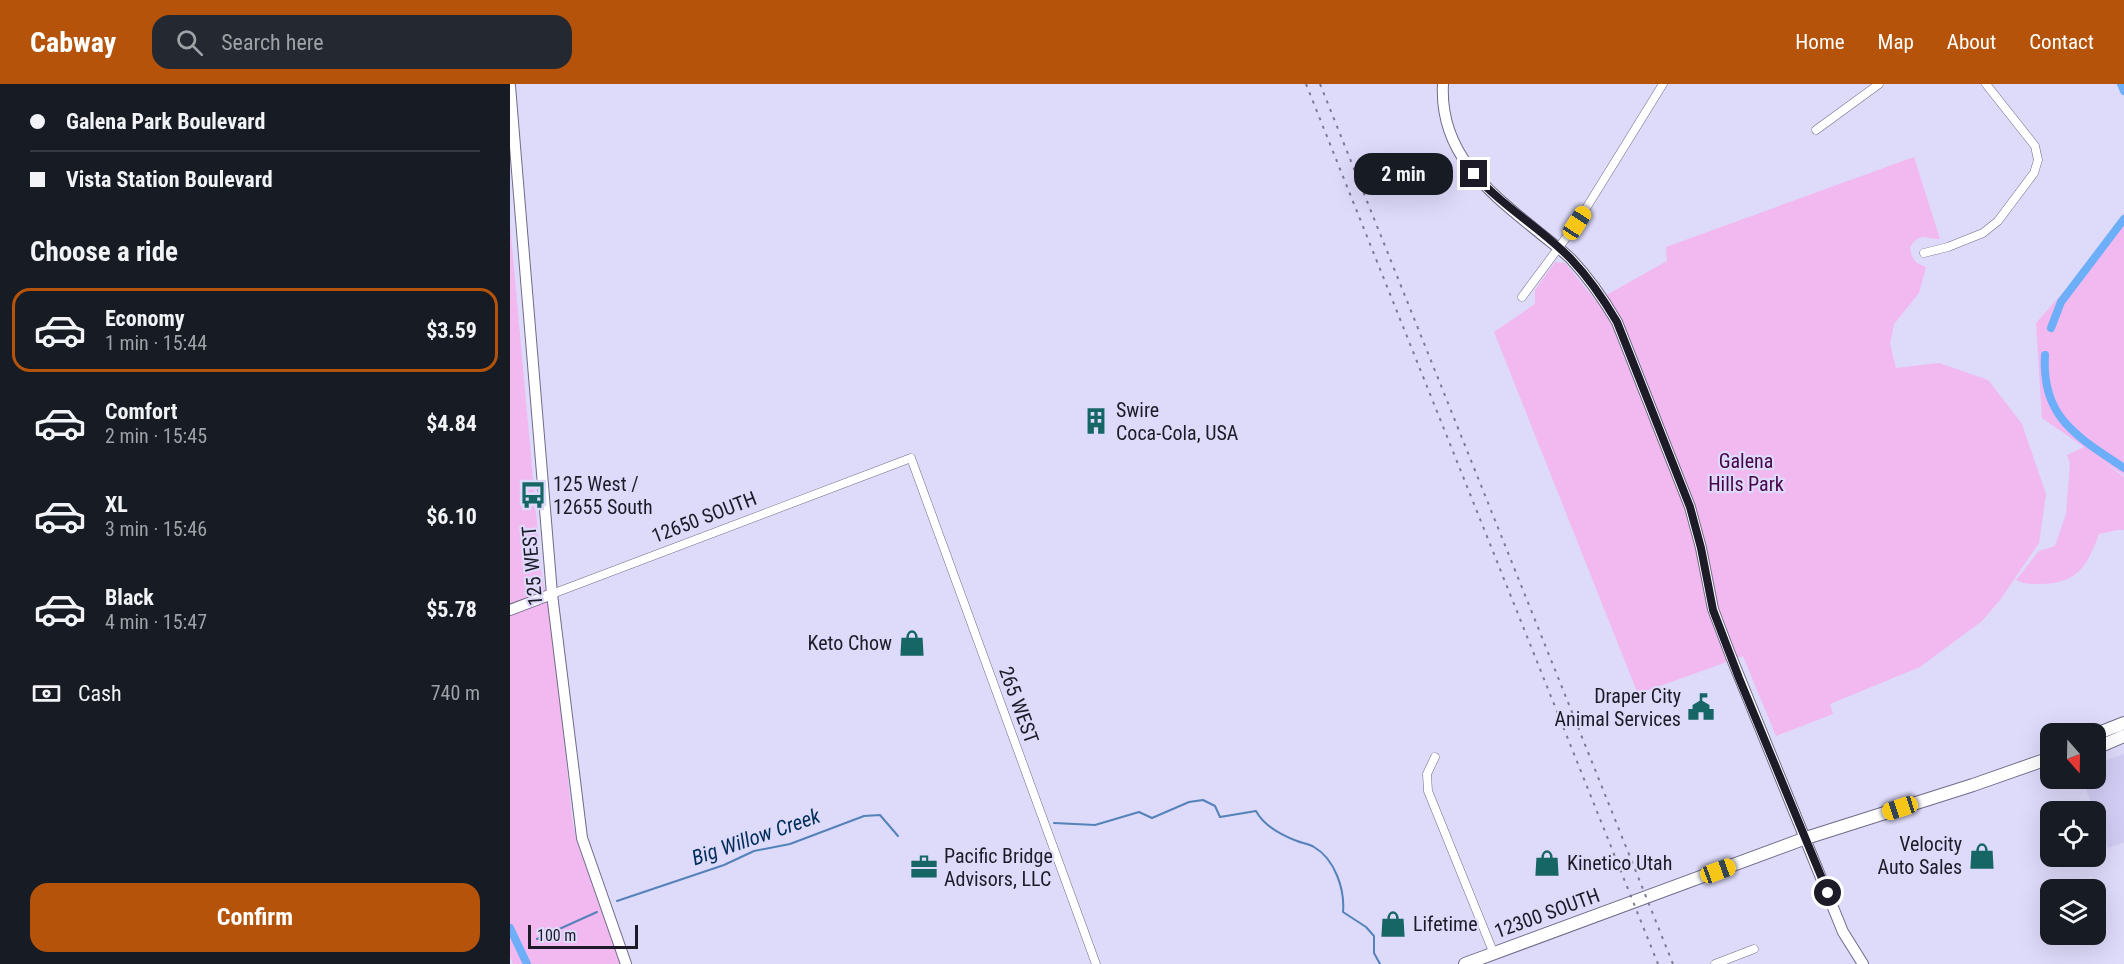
<!DOCTYPE html>
<meta charset="utf-8">
<style>
:root{--surface:#171b24;--page:#242831;--text:#f1f3f6;--muted:#9ea1a6;--line:#363941;--accent:#b45309}
body{margin:0;font-family:"Roboto Condensed",sans-serif;background:var(--page);color:var(--text);height:100vh;display:flex;flex-direction:column;font-size:22px;white-space:nowrap}
*{box-sizing:border-box;margin:0}
p{font-size:20px;color:var(--muted)}
.icon{flex:none;width:33px;height:33px;fill:none;stroke:currentColor;stroke-width:2;stroke-linecap:round;stroke-linejoin:round}
.map{position:relative;flex:1;overflow:hidden}
.side{display:flex;flex-direction:column;background:var(--surface);width:510px}
.side>*{flex:none}
.guide{display:grid;align-content:center;height:132px;padding:0 30px;background:var(--surface)}
.needle{width:39px;rotate:160deg}
.tools{position:absolute;left:1530px;top:639px;display:grid;gap:12px}
.tools a{display:grid;place-items:center;width:66px;height:66px;border-radius:12px;background:var(--surface);box-shadow:0 6px 24px #0002;font-size:30px}
.scale{position:absolute;left:18px;bottom:15px;width:110px;box-sizing:border-box;padding-left:6px;border:3px solid #1d1b27;border-top:0;font-size:16px;line-height:21px;white-space:nowrap;color:#1d1b27;-webkit-text-stroke:4px #dddafa;paint-order:stroke}
.end{position:absolute;width:27px;height:27px;margin:-14px;border:8px solid #1d1b27;background:#fff;box-shadow:0 0 0 3px #fff}
.from{border-radius:50%}
.bubble{position:absolute;height:42px;border-radius:18px;background:var(--surface);box-shadow:0 6px 24px #0002;font-size:20px;font-weight:700;line-height:42px;text-align:center}
.car{position:absolute;width:18px;height:36px;margin:-18px -9px;border-radius:8px;box-shadow:0 0 4px 2px #0007;background:linear-gradient(#f5c518 24%,#345 0 40%,#f5c518 0 76%,#345 0 86%,#f5c518 0)}
.guide b{display:flex;align-items:center;gap:21px;height:57px;font-size:22px}
.guide b+b{border-top:2px solid var(--line)}
.guide i{width:15px;height:15px;background:var(--text)}
ul{padding:0;list-style:none}
li{display:flex;align-items:center;gap:18px;height:84px;margin:0 12px 9px;padding:0 18px;border:3px solid transparent;border-radius:18px}
li div{flex:1}
li b{display:block;font-size:22px}
li em{font-style:normal;font-weight:700}
li.current{border-color:var(--accent)}
li>.icon{width:54px;height:54px;stroke-width:1.5}
h2{padding:0 30px;font-size:27px;line-height:72px}
.pay{display:flex;align-items:center;gap:15px;height:66px;padding:0 30px;font-size:22px}
.pay p{margin-inline-start:auto}
.button{display:flex;gap:12px;margin-top:auto;padding:12px 30px}
.button a{flex:1;height:69px;border-radius:18px;background:var(--accent);color:#fff;font-size:24px;font-weight:700;line-height:69px;text-align:center}
header{display:flex;align-items:center;gap:36px;box-sizing:border-box;height:84px;padding:0 30px;background:var(--accent);color:#fff}
header strong{font-size:28px}
nav{display:flex;gap:33px;margin-inline-start:auto;font-size:21px}
.search{width:420px;height:54px;background:var(--page);display:flex;align-items:center;gap:15px;box-sizing:border-box;padding:0 21px;border-radius:18px;color:var(--muted);font-size:22px}
main{display:flex;flex:1;min-height:0}
.map>svg:first-child{display:block}
.built{fill:#d1cdf4}
.green{fill:#f2b8f0}
.lines{fill:none;stroke-linecap:round;stroke-linejoin:round}
.stream{stroke:#5482b9;stroke-width:2}
.canal{stroke:#6caef7;stroke-width:8}
.street-casing{stroke:#6f6c89;stroke-width:9}
.secondary-casing{stroke:#6f6c89;stroke-width:12}
.primary-casing{stroke:#6f6c89;stroke-width:14}
.street{stroke:#fff;stroke-width:8}
.secondary{stroke:#fff;stroke-width:10}
.primary{stroke:#fff;stroke-width:12}
.rail{stroke:#7d7b91;stroke-width:2;stroke-dasharray:3 6;stroke-linecap:butt}
.route{stroke:#1d1b27;stroke-width:8}
.labels{text-anchor:middle;stroke-width:4.5;stroke-linejoin:round;paint-order:stroke}
.poi-label{font-size:20px;fill:#1d1b27;stroke:#dddafa;text-anchor:start}
.park-label{font-size:20px;fill:#480449;stroke:#dddafa}
.street-label{font-size:20px;fill:#1d1b27;stroke:#dddafa}
.water-label{font-size:21px;font-style:italic;fill:#002e5b;stroke:#dddafa}
</style>
<header>
<strong>Cabway</strong>
<div class="search"><svg class="icon" aria-label="search" viewBox="0 0 24 24"><circle cx="10" cy="10" r="6"/><path d="M15 15l6 6"/></svg>Search here</div>
<nav><a>Home</a><a>Map</a><a>About</a><a>Contact</a></nav>
</header>
<main>
<section class="side">
<div class="guide">
<b><i class="from"></i>Galena Park Boulevard</b>
<b><i></i>Vista Station Boulevard</b>
</div>
<h2>Choose a ride</h2>
<ul>
<li class="current"><svg class="icon" aria-label="car" viewBox="0 0 24 24"><path d="M5 17H2v-5l4-1 3-4h7l3 4 3 1v5h-3M9 17h6M6 11h13"/><circle cx="7" cy="17" r="2"/><circle cx="17" cy="17" r="2"/></svg><div><b>Economy</b><p>1 min · 15:44</p></div><em>$3.59</em></li>
<li><svg class="icon" aria-label="car" viewBox="0 0 24 24"><path d="M5 17H2v-5l4-1 3-4h7l3 4 3 1v5h-3M9 17h6M6 11h13"/><circle cx="7" cy="17" r="2"/><circle cx="17" cy="17" r="2"/></svg><div><b>Comfort</b><p>2 min · 15:45</p></div><em>$4.84</em></li>
<li><svg class="icon" aria-label="car" viewBox="0 0 24 24"><path d="M5 17H2v-5l4-1 3-4h7l3 4 3 1v5h-3M9 17h6M6 11h13"/><circle cx="7" cy="17" r="2"/><circle cx="17" cy="17" r="2"/></svg><div><b>XL</b><p>3 min · 15:46</p></div><em>$6.10</em></li>
<li><svg class="icon" aria-label="car" viewBox="0 0 24 24"><path d="M5 17H2v-5l4-1 3-4h7l3 4 3 1v5h-3M9 17h6M6 11h13"/><circle cx="7" cy="17" r="2"/><circle cx="17" cy="17" r="2"/></svg><div><b>Black</b><p>4 min · 15:47</p></div><em>$5.78</em></li>
</ul>
<div class="pay"><svg class="icon" aria-label="cash" viewBox="0 0 24 24"><path d="M3 7h18v10H3z"/><circle cx="12" cy="12" r="2"/></svg>Cash<p>740 m</p></div>
<div class="button"><a>Confirm</a></div>
</section>
<div class="map">
<svg width="1614" height="880" viewBox="0 0 1614 880">
<rect width="100%" height="100%" fill="#dddafa"/>
<path class="built" d="M1614,670V758L1598,764L1572,695L1586,694V680Z"/>
<path class="green" d="M1404,73L1430,155C1414,155 1411,147 1400,163C1401,174 1404,179 1416,183L1409,209L1384,240L1380,260L1386,284L1429,279L1478,296L1512,340L1536,410L1529,459L1490,516L1472,537L1410,583L1320,620L1323,630L1266,652L1233,572L1128,610L984,248L1025,220V206L1045,178L1055,179L1086,217L1157,177L1156,163Z
M0,140L32,494L42,533L62,735L66,755L110,880H3L0,873Z
M1614,140V391L1592,377L1614,393V446H1607L1589,450C1577,483 1567,500 1529,500C1520,500 1514,500 1506,496L1529,467L1545,462L1556,430L1560,379L1557,371L1574,363L1532,334L1526,239Z"/>
<g class="lines">
<path class="stream" d="M544,739L585,741L629,728L642,734L679,718L693,716L705,722L710,733L746,727C754,742 771,751 787,757C792,759 799,760 804,763C825,775 835,806 833,828L856,843L864,852V869L870,880
M107,817L214,781L244,767L280,760L354,732L370,731L388,752
M27,855L87,828"/>
<path class="canal" d="M1611,0L1614,7
M1541,244L1551,218L1614,135
M1535,271C1531,334 1568,353 1614,384
M0,844L17,880"/>
<defs>
<path id="street" d="M1306,46L1369,0
M1414,169L1438,163L1473,149L1488,137L1524,89L1528,76L1525,62L1476,0
M1012,213L1067,139L1153,0
M42,510L401,374L586,880
M925,673L917,690L918,707L984,870
M1205,880L1244,865"/>
<path id="secondary" d="M933,0C929,72 982,110 1032,151C1042,159 1052,166 1061,175C1079,194 1094,216 1107,238L1180,423L1191,464L1203,525L1220,570L1333,848L1353,880
M0,2L42,510L72,754L116,880
M0,526L42,510"/>
<path id="primary" d="M1586,650L1614,639
M1586,664L1614,652
M955,880L1296,754L1463,701L1540,674"/>
</defs>
<use href="#street" class="street-casing"/>
<use href="#secondary" class="secondary-casing"/>
<use href="#primary" class="primary-casing"/>
<use href="#street" class="street"/>
<use href="#secondary" class="secondary"/>
<use href="#primary" class="primary"/>
<path class="rail" d="M796,0L1148,880
M810,0L1163,880"/>
</g>
<g class="lines">
<path class="route" d="M964,90C993,123 1031,144 1061,175C1079,194 1094,216 1107,238L1180,423L1191,464L1203,526L1229,594L1318,809"/>
</g>
<defs>
<symbol id="building-bare" viewBox="-9 -9 18 18"><path d="M-4-6H4V6H1V3H-1V6H-4ZM-2.5-4.3h1.7v1.8h-1.7ZM.8-4.3h1.7v1.8H.8ZM-2.5-1h1.7V.8h-1.7ZM.8-1h1.7V.8H.8Z" fill="#176666" stroke="#dddafa" stroke-width="2.5" paint-order="stroke"/></symbol>
<symbol id="bus-bare" viewBox="-9 -9 18 18"><path d="M-5-6H5V4H4V6H2V4H-2V6H-4V4H-5ZM-3.5-4V0h7V-4ZM-3.5 1.2v1.5H-2V1.2ZM2 1.2v1.5H3.5V1.2Z" fill="#176666" stroke="#dddafa" stroke-width="2.5" paint-order="stroke"/></symbol>
<symbol id="shop-bare" viewBox="-9 -9 18 18"><path d="M-5-2.5h2.3a2.7 3.5 0 0 1 5.4 0H5L5.5 6h-11ZM-1.5-2.5h3a1.5 2.3 0 0 0-3 0Z" fill="#176666" stroke="#dddafa" stroke-width="2.5" paint-order="stroke"/></symbol>
<symbol id="civic-bare" viewBox="-9 -9 18 18"><path d="M-.6-6.5H3V-4.5H.6V-3L4-1V1h2V6H-6V1h2V-1L-.6-3ZM-1.2 2.5V6h2.4V2.5Z" fill="#176666" stroke="#dddafa" stroke-width="2.5" paint-order="stroke"/></symbol>
<symbol id="office-bare" viewBox="-9 -9 18 18"><path d="M-6-3h4V-5.5h4V-3h4V5H-6ZM-1-4.5V-3h2v-1.5ZM-6 0V1H6V0Z" fill="#176666" stroke="#dddafa" stroke-width="2.5" paint-order="stroke"/></symbol>
</defs>
<g fill-rule="evenodd">
<use href="#building-bare" x="567" y="318" width="38" height="38"/>
<use href="#bus-bare" x="4" y="392" width="38" height="38"/>
<use href="#shop-bare" x="383" y="540" width="38" height="38"/>
<use href="#civic-bare" x="1172" y="604" width="38" height="38"/>
<use href="#shop-bare" x="1453" y="753" width="38" height="38"/>
<use href="#shop-bare" x="1018" y="760" width="38" height="38"/>
<use href="#office-bare" x="395" y="764" width="38" height="38"/>
<use href="#shop-bare" x="864" y="821" width="38" height="38"/>
</g>
<g class="labels">
<g class="poi-label">
<text x="606" y="333">Swire<tspan x="606" dy="23">Coca-Cola, USA</tspan></text>
<text x="43" y="407">125 West /<tspan x="43" dy="23">12655 South</tspan></text>
<text x="382" y="566" text-anchor="end">Keto Chow</text>
<text x="1171" y="619" text-anchor="end">Draper City<tspan x="1171" dy="23">Animal Services</tspan></text>
<text x="1452" y="767" text-anchor="end">Velocity<tspan x="1452" dy="23">Auto Sales</tspan></text>
<text x="434" y="779">Pacific Bridge<tspan x="434" dy="23">Advisors, LLC</tspan></text>
<text x="1057" y="786">Kinetico Utah</text>
<text x="903" y="847">Lifetime</text>
</g>
<g class="park-label">
<text x="1236" y="384">Galena<tspan x="1236" dy="23">Hills Park</tspan></text>
</g>
<g class="street-label">
<text transform="translate(194 433) rotate(-21)" y="7">12650 SOUTH</text>
<text transform="translate(22 482) rotate(-95)" y="7">125 WEST</text>
<text transform="translate(509 621) rotate(70)" y="7">265 WEST</text>
<text transform="translate(1037 829) rotate(-20)" y="7">12300 SOUTH</text>
</g>
<g class="water-label">
<text transform="translate(246 753) rotate(-19)" y="7">Big Willow Creek</text>
</g>
</g>
</svg>
<div class="tools">
<a><svg class="needle" viewBox="-14 -14 28 28"><path d="M0-13l5 13h-10z" fill="#e53935"/><path d="M0 13l5-13h-10z" fill="#9ea1a6"/></svg></a>
<a><svg class="icon" aria-label="locate" viewBox="0 0 24 24"><circle cx="12" cy="12" r="6"/><path d="M12 2v4M12 18v4M2 12h4M18 12h4"/></svg></a>
<a><svg class="icon" aria-label="layers" viewBox="0 0 24 24"><path d="M12 4l9 5-9 5-9-5zM3 14l9 5 9-5"/></svg></a>
</div>
<div class="scale">100 m</div>
<i class="end from" style="left:1318px;top:809px"></i>
<i class="end" style="left:964px;top:90px"></i>
<div class="bubble" style="left:844px;top:69px;width:99px">2 min</div>
<i class="car" style="left:1067px;top:139px;rotate:33deg"></i>
<i class="car" style="left:1390px;top:724px;rotate:252deg"></i>
<i class="car" style="left:1208px;top:787px;rotate:70deg"></i>
</div>
</main>
